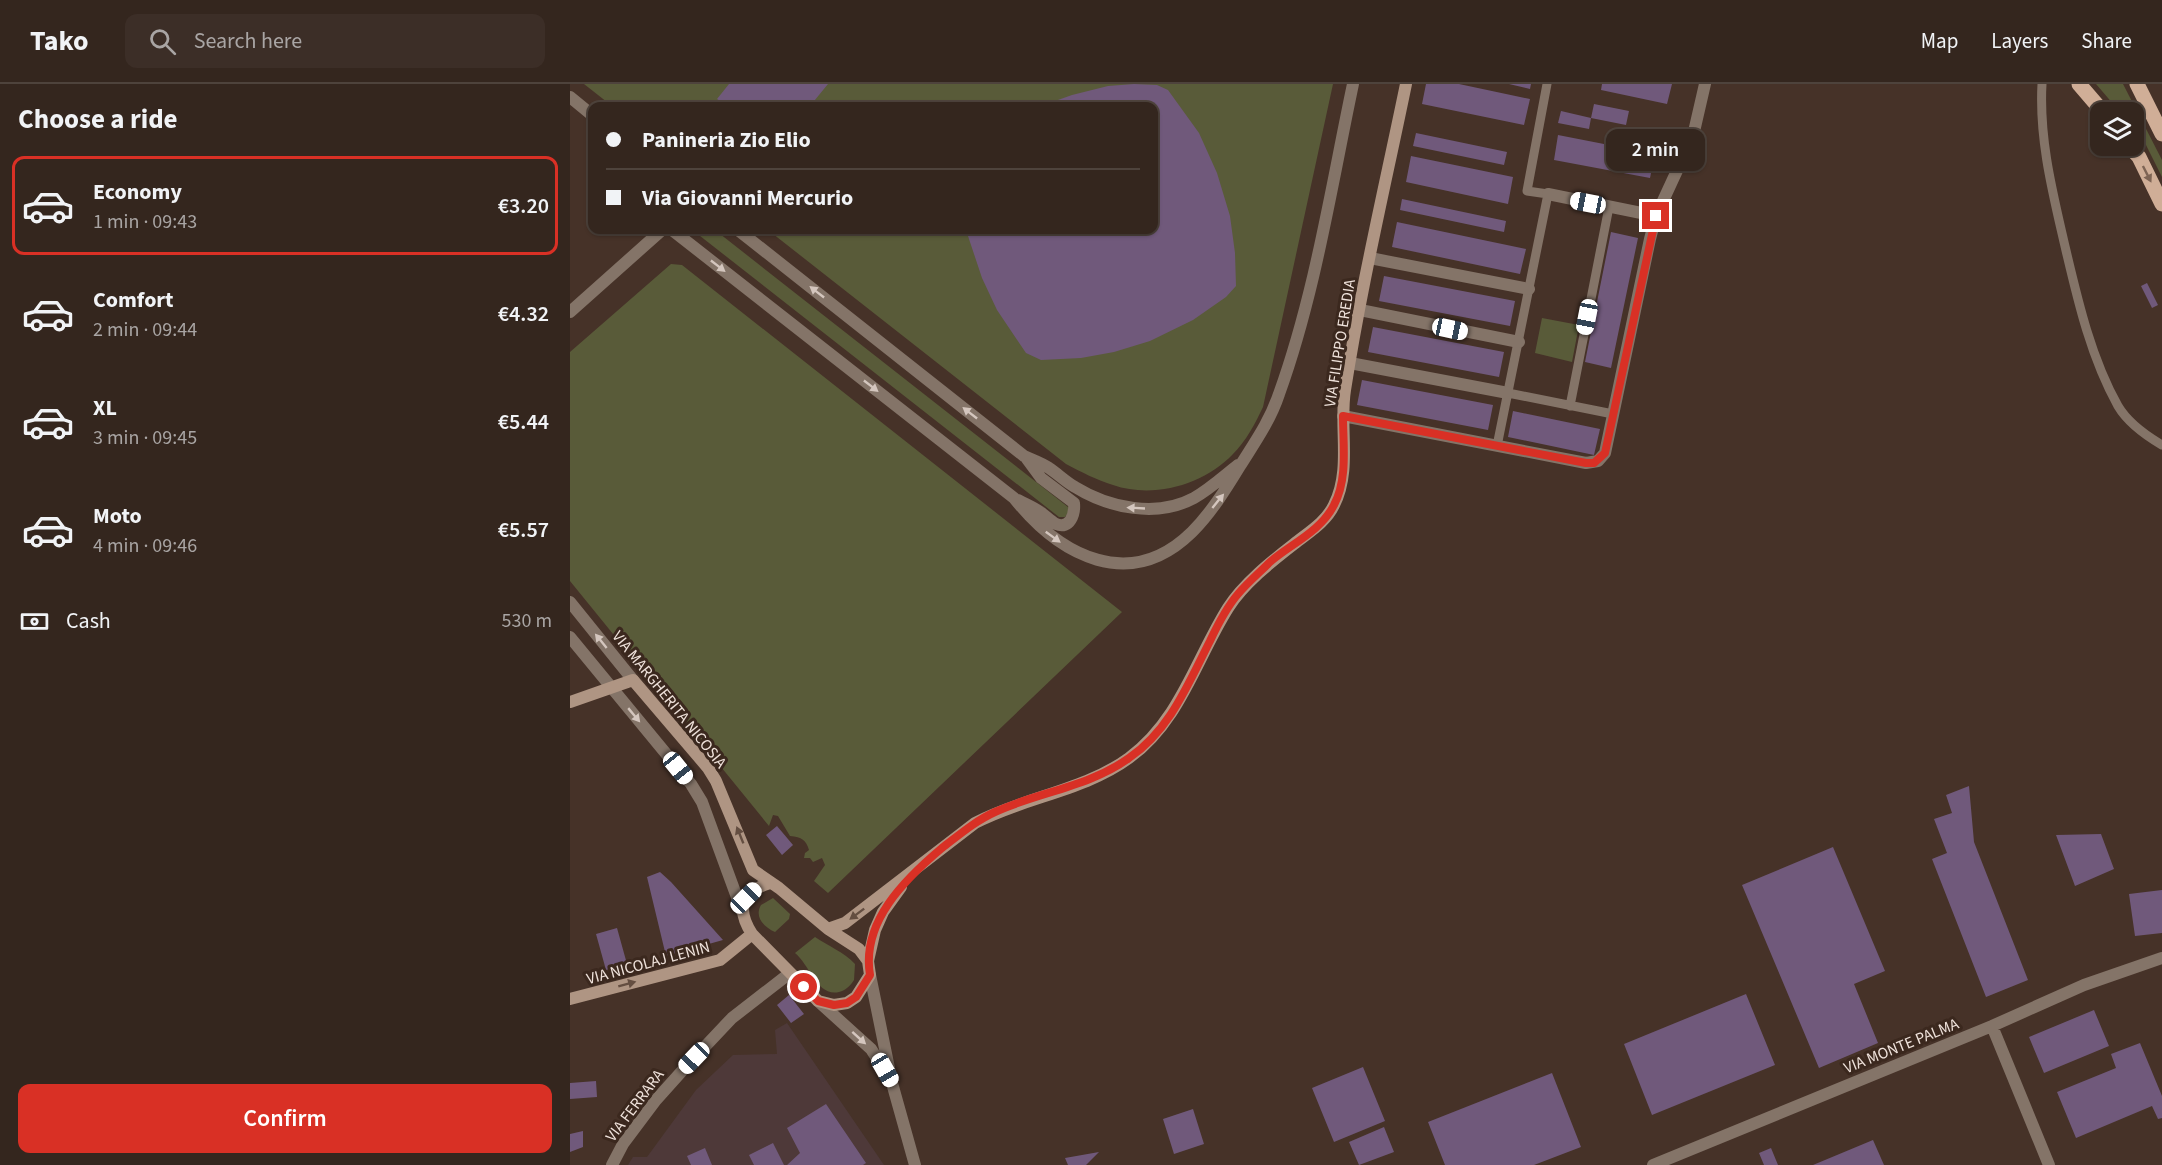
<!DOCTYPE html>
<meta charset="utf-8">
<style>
:root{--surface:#34261e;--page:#3c2e27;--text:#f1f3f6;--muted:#a9a5a4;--line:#4e433c;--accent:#d93025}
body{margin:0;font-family:"Source Sans 3",sans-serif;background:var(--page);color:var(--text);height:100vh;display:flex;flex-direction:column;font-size:22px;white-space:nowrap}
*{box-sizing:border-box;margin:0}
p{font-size:20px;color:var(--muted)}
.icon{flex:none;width:33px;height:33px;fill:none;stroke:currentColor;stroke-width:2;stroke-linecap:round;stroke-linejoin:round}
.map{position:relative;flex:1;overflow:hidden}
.details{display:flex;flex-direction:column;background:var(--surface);width:570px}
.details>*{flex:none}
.guide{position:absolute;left:18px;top:18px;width:570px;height:132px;border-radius:12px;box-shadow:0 2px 4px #0004,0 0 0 2px var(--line);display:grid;align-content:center;height:132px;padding:0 18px;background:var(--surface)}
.fabs{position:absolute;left:1520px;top:18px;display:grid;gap:12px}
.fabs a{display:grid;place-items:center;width:54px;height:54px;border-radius:12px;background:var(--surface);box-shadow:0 2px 4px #0004,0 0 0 2px var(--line);font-size:30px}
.end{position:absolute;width:27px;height:27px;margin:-14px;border:8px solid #d93025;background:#fff;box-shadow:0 0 0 3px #fff}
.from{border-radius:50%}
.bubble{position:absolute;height:42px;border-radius:12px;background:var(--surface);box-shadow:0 2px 4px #0004,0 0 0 2px var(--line);font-size:20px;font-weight:600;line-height:42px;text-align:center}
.car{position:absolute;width:18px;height:36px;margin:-18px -9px;border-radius:8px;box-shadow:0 0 4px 2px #0007;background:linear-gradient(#fff 24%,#345 0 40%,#fff 0 76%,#345 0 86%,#fff 0)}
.guide b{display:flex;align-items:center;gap:21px;height:57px;font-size:22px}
.guide b+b{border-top:2px solid var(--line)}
.guide i{width:15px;height:15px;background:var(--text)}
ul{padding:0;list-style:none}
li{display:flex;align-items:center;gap:18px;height:99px;margin:0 12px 9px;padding:0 6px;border:3px solid transparent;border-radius:12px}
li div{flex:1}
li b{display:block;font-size:22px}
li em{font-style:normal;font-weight:600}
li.on{border-color:var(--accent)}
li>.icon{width:54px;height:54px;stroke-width:1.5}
h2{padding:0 18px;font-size:27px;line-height:72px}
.pay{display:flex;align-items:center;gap:15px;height:66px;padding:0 18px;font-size:22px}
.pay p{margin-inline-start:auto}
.cta{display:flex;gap:12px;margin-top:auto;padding:12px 18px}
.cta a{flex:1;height:69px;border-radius:12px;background:var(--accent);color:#fff;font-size:24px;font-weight:600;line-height:69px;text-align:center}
header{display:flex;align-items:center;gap:36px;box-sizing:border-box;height:84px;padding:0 30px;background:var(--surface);border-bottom:2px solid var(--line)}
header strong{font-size:28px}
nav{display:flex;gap:33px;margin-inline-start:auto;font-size:21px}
.search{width:420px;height:54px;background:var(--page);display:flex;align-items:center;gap:15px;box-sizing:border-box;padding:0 21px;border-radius:12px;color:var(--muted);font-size:22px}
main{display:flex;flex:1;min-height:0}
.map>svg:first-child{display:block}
.education{fill:#4e3939}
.green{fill:#595b39}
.building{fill:#70597b}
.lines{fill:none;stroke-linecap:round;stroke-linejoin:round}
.service{stroke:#847468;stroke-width:9}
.minor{stroke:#847468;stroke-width:12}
.tertiary{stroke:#847468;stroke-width:12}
.secondary{stroke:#af9583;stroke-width:12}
.primary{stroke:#d0ae97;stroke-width:15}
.oneway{fill:#7e6454}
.oneway2{fill:#d4c6be}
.oneway3{fill:#644e41}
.route{stroke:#d93025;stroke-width:8}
.labels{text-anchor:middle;stroke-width:6;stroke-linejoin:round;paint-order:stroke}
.street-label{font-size:16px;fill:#efe2db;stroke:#3b281e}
</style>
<header>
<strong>Tako</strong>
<div class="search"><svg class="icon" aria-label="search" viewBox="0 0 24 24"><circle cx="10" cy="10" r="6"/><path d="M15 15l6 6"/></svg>Search here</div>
<nav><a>Map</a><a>Layers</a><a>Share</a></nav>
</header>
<main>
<section class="details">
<h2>Choose a ride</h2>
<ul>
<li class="on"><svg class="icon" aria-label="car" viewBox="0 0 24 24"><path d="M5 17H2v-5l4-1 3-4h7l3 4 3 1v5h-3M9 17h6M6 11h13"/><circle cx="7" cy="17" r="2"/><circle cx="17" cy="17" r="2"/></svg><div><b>Economy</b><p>1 min · 09:43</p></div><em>€3.20</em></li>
<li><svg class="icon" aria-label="car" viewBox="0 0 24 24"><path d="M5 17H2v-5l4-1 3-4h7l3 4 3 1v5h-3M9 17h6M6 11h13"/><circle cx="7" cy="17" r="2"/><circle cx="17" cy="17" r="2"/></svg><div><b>Comfort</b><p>2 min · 09:44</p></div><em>€4.32</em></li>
<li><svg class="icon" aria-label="car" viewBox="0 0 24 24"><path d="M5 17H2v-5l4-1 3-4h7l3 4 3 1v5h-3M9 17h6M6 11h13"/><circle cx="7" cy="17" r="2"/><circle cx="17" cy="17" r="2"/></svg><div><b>XL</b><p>3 min · 09:45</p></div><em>€5.44</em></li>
<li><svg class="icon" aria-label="car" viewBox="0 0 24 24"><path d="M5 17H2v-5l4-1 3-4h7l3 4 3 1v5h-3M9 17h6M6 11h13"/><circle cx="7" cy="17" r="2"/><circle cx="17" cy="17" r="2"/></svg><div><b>Moto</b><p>4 min · 09:46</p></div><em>€5.57</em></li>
</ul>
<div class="pay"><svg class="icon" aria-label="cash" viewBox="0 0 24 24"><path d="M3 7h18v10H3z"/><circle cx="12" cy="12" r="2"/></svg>Cash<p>530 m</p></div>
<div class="cta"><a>Confirm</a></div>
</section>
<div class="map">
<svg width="1592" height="1081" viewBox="0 0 1592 1081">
<rect width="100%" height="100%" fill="#463228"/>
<path class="education" d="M217,939L314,1081H58L63,1073H77L126,1006L163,971L207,970L205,946Z"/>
<path class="green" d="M14,0H763L693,323C685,340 676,357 663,370C634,401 583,415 543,401C527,396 511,388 496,380L198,146H584V22H42Z
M1526,0H1553L1592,76V93L1573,55L1563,44V28H1550Z
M125,146H145L498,423V429L495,433H489L125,148Z
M101,180L112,181L552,528L258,809L244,797L255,781L252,774L243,778L240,774H234L235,769L239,766C236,756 232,753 220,752L208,732L203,731L199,742L0,497V268Z
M972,234L1009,241L1002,278L965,269Z
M203,814L220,830L219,835L205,848C194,843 184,833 191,821Z
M245,853C258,862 274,868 285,880L284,896C280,902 276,906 269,908C247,913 240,881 225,869Z"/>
<path class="building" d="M159,0H258L240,22H158L147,15Z
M564,0L587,1L598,6L629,49L647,89L660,132L665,169L666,202L656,213L623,236L580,257L544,268L511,274L471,276L456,269L427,226L412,194L396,146H584V22H471L502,11L538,2Z
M856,0H889L960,15L954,41L852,20Z
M939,0H961L960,5Z
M1032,0H1102L1097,20L1031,6Z
M1024,20L1059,27L1056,41L1021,34L1019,45L988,39L991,27L1021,34Z
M846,49L937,68L934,81L843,62Z
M988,51L1085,70L1080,94L984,76Z
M841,72L943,93L938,120L836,98Z
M832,115L936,137L934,148L830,126Z
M827,138L956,165L950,190L822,163Z
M1041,148L1068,154L1041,284L1015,278Z
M814,192L945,217L940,242L809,217Z
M1577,199L1588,221L1582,224L1571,202Z
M803,243L934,268L929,293L798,268Z
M792,296L923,321L918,346L787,321Z
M943,327L1030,345L1024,371L938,353Z
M1399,702L1404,758L1458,896L1416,913L1362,775L1377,769L1364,735L1382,729L1376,711Z
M207,742L223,761L212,771L196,751Z
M1531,750L1544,785L1505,802L1486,751Z
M1263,763L1315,887L1284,900L1308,959L1249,984L1172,801Z
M90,788L101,798L153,856L96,872L77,793Z
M1592,806V849L1565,852L1559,810Z
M47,844L57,880L36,886L26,850Z
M1176,910L1205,981L1082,1031L1054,960Z
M219,911L234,930L221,939L207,921Z
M1524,926L1539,962L1474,989L1459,953Z
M1570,959L1592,1012V1034L1588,1035L1582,1022L1506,1054L1487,1008L1546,984L1541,970Z
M793,983L815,1037L764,1058L742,1004Z
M982,989L1011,1063L964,1081H875L858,1038Z
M26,997L27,1013L0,1015V999Z
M256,1020L296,1079L293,1081H217L230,1069L217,1044Z
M623,1025L634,1060L604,1070L593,1035Z
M814,1043L824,1068L789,1081L779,1058Z
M13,1047V1063L0,1068V1050Z
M1303,1056L1314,1081H1243Z
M203,1059L214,1081H184L179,1071Z
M135,1064L142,1081H121L117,1072Z
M1201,1064L1208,1081H1194L1189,1069Z
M529,1068L516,1081H498L495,1074Z"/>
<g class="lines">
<path class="service" d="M1472,0C1469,54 1482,106 1494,158C1507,213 1520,272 1548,322C1558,339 1575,351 1592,361
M938,309L1043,330
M1000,322L1039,123
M927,362L978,110L957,107L977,0"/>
<path class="minor" d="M0,13L22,31
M978,110L1086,132
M102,146L444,414C490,472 560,509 622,448C641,429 656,405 670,382C685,358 700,337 709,310C745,210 761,104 783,0
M168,146L454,372C463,376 472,379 479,384C488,390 496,398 505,403C539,424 587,434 624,414C640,405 654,392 668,381
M800,174L959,205
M790,226L949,258
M0,228L92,146
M780,279L938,309
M773,332L1016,379L1028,377L1035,369L1080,155L1086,132L1123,52L1135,0
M448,416C455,420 463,423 470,428C475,431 480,437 486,440C500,446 505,430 504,419L471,394L457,375
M0,518L63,596
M0,553L121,700L132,718L172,827
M300,891L322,999L345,1081
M248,917L301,965L317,990
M1422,942L1479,1081
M1083,1081L1422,942L1514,901L1592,874"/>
<path class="tertiary" d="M42,1081L53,1060L86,1016L112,987L162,934L220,889"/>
<path class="secondary" d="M0,618L63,596L138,684L146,697L183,786L209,804L258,845L289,865L298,877
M200,799C171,808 166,825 182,850L248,917L264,921L277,919L286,913L300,891L298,877L305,846L313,828L331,803
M258,845L275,839L405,739C454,713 514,707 559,674C610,637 626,575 658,524C673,500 702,477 724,460C739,448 756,438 764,421C782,386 769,343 775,306C791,203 815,102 836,0
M0,915L150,876L182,850"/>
<path class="primary" d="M1509,0L1533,28
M1567,0L1592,50
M1559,62L1569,73L1592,120"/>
</g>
<defs><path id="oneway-solid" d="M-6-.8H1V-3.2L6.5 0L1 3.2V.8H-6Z" transform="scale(1.5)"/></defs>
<use class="oneway" href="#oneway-solid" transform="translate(1577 90) rotate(63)"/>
<g class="oneway2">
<use href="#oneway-solid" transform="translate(148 182) rotate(38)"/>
<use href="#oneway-solid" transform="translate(247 208) rotate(-142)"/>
<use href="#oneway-solid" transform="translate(301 302) rotate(38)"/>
<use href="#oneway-solid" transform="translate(400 329) rotate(-142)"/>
<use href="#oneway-solid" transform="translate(648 417) rotate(-51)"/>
<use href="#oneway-solid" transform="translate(566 424) rotate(-177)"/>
<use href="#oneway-solid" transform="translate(483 453) rotate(36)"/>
<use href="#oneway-solid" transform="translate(31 557) rotate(-129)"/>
<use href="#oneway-solid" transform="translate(64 631) rotate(50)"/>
<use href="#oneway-solid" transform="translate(289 954) rotate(42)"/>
</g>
<g class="oneway3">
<use href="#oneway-solid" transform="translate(170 751) rotate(-112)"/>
<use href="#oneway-solid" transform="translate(287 830) rotate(143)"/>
<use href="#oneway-solid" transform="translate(57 900) rotate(-15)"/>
</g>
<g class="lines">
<path class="route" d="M234,903L248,917L264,921L277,919L286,913L300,891C291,838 335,795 372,764C389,751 405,737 425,728C468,708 519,703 559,674C600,646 618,600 640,557C648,540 656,524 668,510C677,499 690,488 700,478C721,460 751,447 764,421C778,395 773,361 773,332L1016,379H1024L1035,369L1086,132"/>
</g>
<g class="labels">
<g class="street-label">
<text transform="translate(769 259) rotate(-81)" y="6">VIA FILIPPO EREDIA</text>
<text transform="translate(100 615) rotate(51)" y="6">VIA MARGHERITA NICOSIA</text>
<text transform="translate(78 878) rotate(-15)" y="6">VIA NICOLAJ LENIN</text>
<text transform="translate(1331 961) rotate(-22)" y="6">VIA MONTE PALMA</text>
<text transform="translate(64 1021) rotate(-53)" y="6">VIA FERRARA</text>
</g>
</g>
</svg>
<div class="fabs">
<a><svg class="icon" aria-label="layers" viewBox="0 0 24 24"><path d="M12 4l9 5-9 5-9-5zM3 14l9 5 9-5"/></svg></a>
</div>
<i class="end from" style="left:234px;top:903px"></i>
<i class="end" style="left:1086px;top:132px"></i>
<div class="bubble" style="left:1036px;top:45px;width:99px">2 min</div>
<i class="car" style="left:1018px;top:119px;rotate:281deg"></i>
<i class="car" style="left:1017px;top:233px;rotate:191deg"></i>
<i class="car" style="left:880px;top:245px;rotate:102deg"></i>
<i class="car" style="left:108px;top:684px;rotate:141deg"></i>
<i class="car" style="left:176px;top:814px;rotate:45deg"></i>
<i class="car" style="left:124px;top:974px;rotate:224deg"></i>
<i class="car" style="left:315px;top:986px;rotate:150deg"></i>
<div class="guide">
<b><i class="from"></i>Panineria Zio Elio</b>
<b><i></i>Via Giovanni Mercurio</b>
</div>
</div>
</main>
